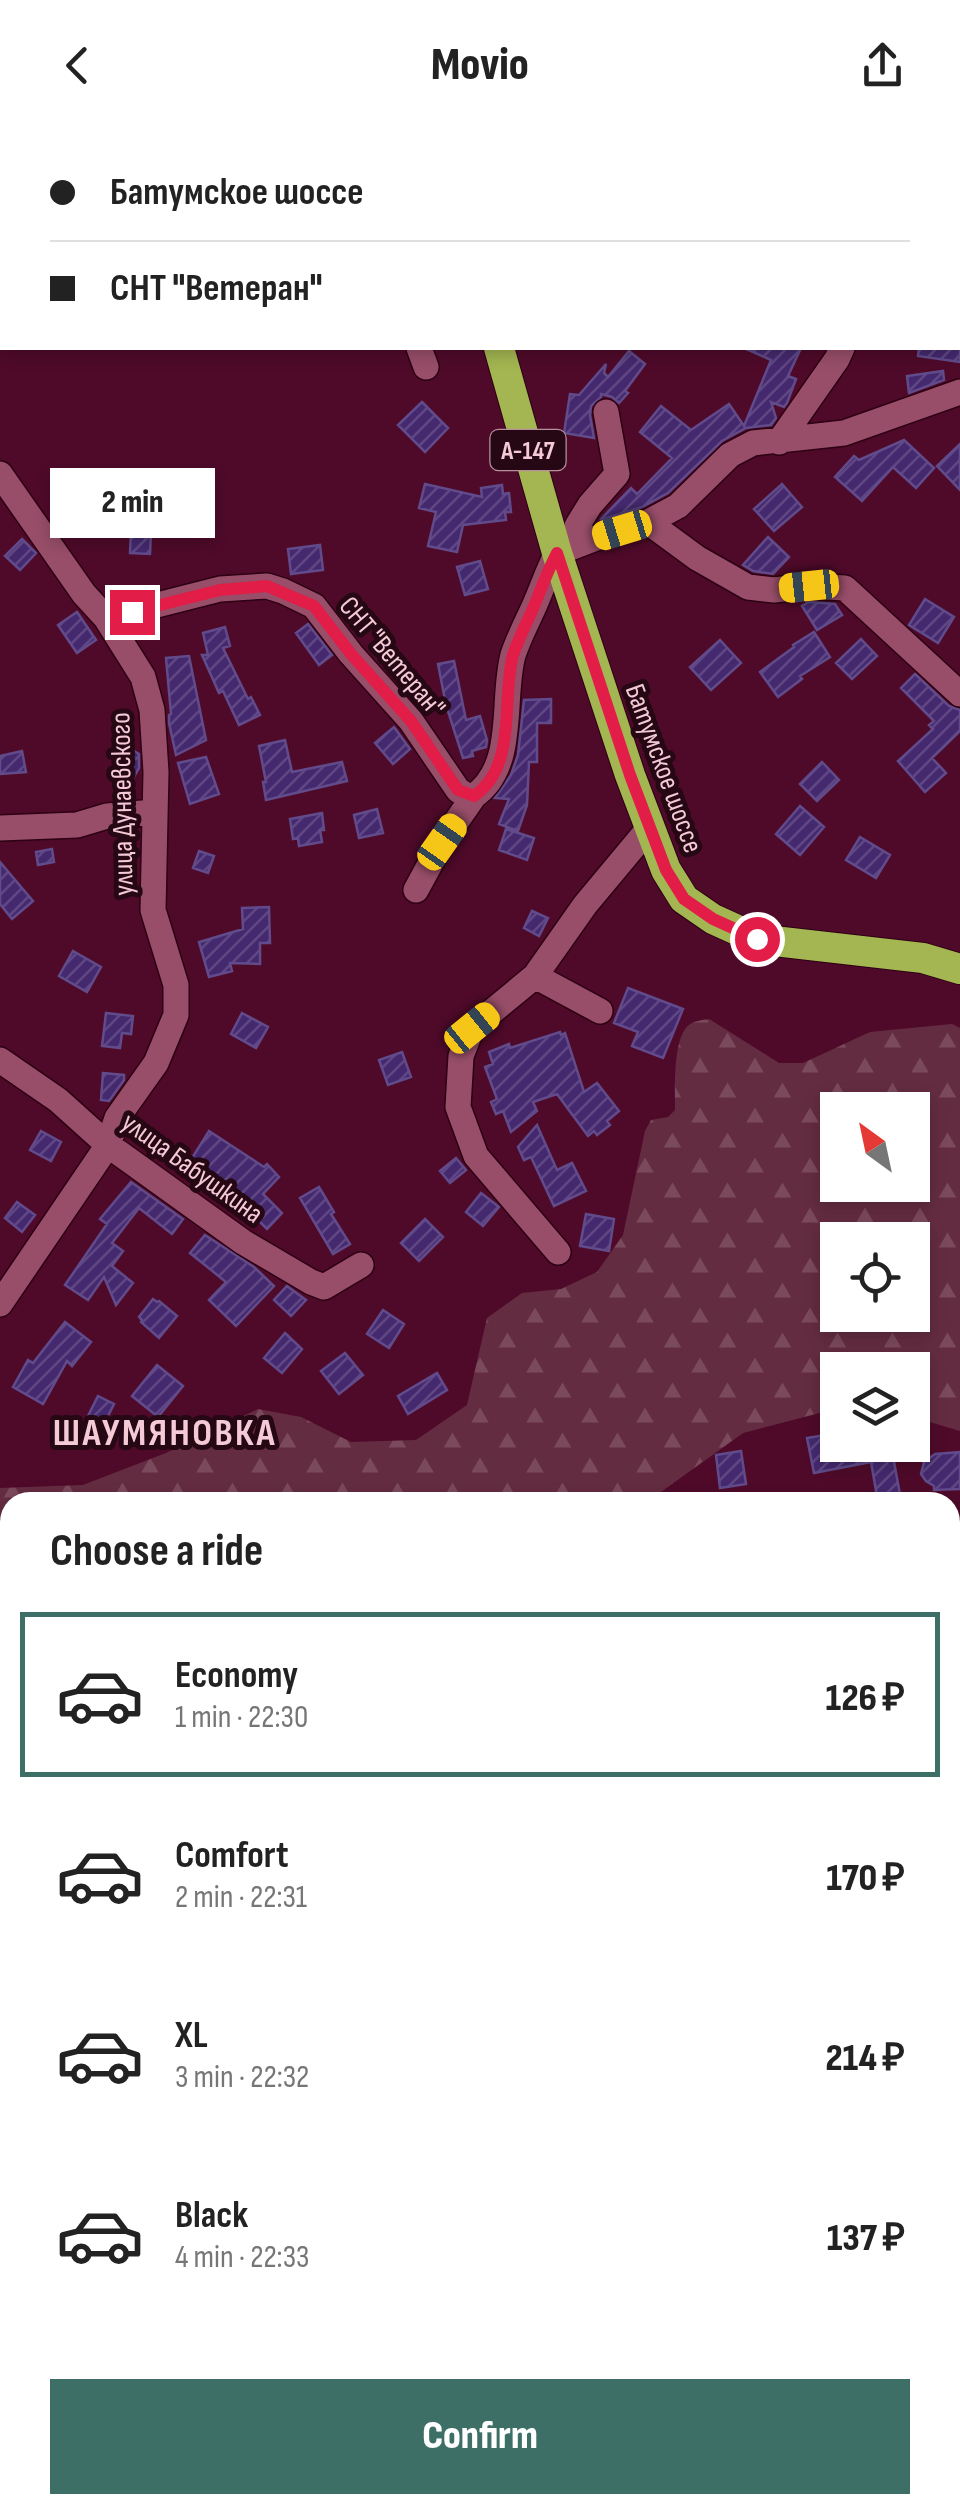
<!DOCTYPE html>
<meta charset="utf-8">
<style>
:root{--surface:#fff;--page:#f2f2f2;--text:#222;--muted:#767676;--line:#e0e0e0;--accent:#3d6f66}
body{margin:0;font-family:"Sofia Sans Condensed",sans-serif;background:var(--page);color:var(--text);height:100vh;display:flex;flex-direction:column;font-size:38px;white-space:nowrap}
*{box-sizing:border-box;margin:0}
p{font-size:32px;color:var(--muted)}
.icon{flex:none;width:55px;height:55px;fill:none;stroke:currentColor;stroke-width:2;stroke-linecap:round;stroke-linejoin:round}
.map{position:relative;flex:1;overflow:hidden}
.side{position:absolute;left:0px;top:1362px;width:960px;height:1022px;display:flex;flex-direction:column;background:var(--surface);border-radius:30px 30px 0 0;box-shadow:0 5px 15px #0003}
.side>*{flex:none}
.guide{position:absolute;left:0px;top:0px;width:960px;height:220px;box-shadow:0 5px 15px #0003;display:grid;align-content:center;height:220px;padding:0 50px;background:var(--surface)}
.needle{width:65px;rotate:327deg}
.buttons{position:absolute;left:820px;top:962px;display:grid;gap:20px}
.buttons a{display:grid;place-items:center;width:110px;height:110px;border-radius:0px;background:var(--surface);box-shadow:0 5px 15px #0003;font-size:50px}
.end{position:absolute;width:45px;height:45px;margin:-22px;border:12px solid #e11d48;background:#fff;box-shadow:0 0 0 5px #fff}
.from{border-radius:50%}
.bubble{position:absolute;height:70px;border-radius:0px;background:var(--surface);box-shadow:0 5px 15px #0003;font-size:32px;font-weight:800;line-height:70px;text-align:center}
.car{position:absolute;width:30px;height:60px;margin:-30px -15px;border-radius:12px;box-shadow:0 0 8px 2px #0007;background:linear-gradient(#f5c518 24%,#345 0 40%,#f5c518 0 76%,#345 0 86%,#f5c518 0)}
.guide b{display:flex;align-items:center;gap:35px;height:95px;font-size:38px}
.guide b+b{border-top:2px solid var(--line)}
.guide i{width:25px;height:25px;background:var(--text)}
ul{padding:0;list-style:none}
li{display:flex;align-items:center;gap:30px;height:165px;margin:0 20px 15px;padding:0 30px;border:5px solid transparent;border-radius:0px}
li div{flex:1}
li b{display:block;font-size:38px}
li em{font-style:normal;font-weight:800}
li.current{border-color:var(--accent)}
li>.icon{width:90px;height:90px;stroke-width:1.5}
h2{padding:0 50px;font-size:45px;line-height:120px}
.button{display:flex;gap:20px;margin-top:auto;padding:20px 50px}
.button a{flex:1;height:115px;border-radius:0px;background:var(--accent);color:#fff;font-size:40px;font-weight:800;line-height:115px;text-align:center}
header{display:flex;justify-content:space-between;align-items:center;height:130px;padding:0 50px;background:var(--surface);font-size:45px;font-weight:800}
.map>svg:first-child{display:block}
.grass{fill:url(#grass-tufts)}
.forest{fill:url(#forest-firs);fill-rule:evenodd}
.building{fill:url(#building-hatch);stroke:#614b8b;stroke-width:2.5}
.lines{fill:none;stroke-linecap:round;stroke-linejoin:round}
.minor-casing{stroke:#2d0013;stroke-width:28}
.highway-casing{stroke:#2d0013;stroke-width:32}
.minor{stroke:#984e69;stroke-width:25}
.highway{stroke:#a3b651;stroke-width:30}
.route{stroke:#e11d48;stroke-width:12}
.labels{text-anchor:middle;stroke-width:10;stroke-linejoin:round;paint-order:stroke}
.shield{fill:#250813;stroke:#b7909c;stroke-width:2.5}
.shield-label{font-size:25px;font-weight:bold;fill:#f5cad7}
.street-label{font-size:28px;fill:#f5cad7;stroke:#250813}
.district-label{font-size:38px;font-weight:bold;letter-spacing:2.5px;fill:#f5cad7;stroke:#250813}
</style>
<header><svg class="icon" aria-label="back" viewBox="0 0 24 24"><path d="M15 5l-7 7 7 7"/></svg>Movio<svg class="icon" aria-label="share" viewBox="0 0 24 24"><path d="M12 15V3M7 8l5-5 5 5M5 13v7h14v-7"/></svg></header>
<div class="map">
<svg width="960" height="2384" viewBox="0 0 960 2384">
<defs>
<pattern id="grass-tufts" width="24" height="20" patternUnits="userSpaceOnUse" patternTransform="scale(2.5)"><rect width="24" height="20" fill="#642c41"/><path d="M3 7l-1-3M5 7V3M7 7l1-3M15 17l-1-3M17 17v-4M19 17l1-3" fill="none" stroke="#7b495c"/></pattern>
<pattern id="forest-firs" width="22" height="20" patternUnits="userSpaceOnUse" patternTransform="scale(2.5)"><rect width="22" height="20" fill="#642c41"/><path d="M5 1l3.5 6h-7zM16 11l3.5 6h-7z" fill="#7b495c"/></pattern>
<pattern id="building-hatch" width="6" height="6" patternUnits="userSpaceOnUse" patternTransform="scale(2.5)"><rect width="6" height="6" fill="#45296f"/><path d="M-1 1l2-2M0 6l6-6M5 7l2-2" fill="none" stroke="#604783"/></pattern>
</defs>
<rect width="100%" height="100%" fill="#4f0a2a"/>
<path class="grass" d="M950,1823L960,1825V1998L950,2012Z"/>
<path class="forest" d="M709,889L779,933H803L870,902L952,894L960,898V1301L913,1287L912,1240H838L837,1281L831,1280L743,1303L647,1372H10V1413L0,1415V1358L83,1355L166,1323L258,1279L301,1287L351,1312L416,1310L467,1275L487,1188L522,1163L561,1159L597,1142L623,1105L645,1001L651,990L668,987L675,980C675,959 673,914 686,898C691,891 702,890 709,889ZM838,980H912V1055H838ZM838,1110H912V1185H838Z
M0,2243L10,2249V2375L127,2376L99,2384H12L0,2373Z"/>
<path class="building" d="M744,218H801L788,246L796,249L787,273L784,277L771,272L776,288L771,295L746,298L722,311L668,363L642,377L600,390L631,358L637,364L672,328L640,302L661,276L691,300L729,274L744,296L771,230Z
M919,218H960V232L918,226Z
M629,221L645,234L625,261L628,263L619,273L612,267L601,264V267L591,276L590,285L594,308L564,303L570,264L579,265L606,234L604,243L608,247Z
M943,241L944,250L909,263L907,246Z
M422,272L448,298L425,322L398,295Z
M904,310L934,338L916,358L893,337L862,371L835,347L854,326L859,330Z
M960,314V360L937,336Z
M425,354L482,367L481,358L502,355L503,364L509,363L511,382H505L506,390L463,395L457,422L428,416L436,382L419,378Z
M782,354L802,377L774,401L754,379Z
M95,358L100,375L59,387L54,371Z
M131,400L151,402L150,424L130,423Z
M768,407L789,427L773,444L753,441L743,435Z
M22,409L36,423L20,440L5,426Z
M320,415L323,440L291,444L288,419Z
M480,431L488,459L465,465L457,437Z
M925,469L954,487L938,513L909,495Z
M809,472L835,474L842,485L817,500L802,476Z
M77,482L96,510L77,523L58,495Z
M308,494L332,525L319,535L296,503Z
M225,497L230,516L223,518L248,569L251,567L260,585L239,595L223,561L219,563L202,525H208L203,503Z
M814,502L830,527L800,546L802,549L778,567L760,542L794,517L793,515Z
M861,509L877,526L852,549L836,533Z
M720,510L741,533L711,560L690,537Z
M189,526L206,610L176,625L169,593V585L171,584L166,528Z
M454,531L466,590L480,586L487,610L486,617L472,621L473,626L463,628L446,575L438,534Z
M915,544L949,576L960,580V601L932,628L946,643L925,662L898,631L933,599L929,595L934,591L901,558Z
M551,569V593H537V632H529L527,675L518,701L499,694L509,669L495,668L511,645L518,625L524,570Z
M394,597L410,619L393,634L375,613Z
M285,610L292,642L342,632L347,651L266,670L263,652H266L259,616Z
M125,616L139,624V638L131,652L111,641Z
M22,621L26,642L0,644V626Z
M206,627L219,664L190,674L178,633Z
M822,632L839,650L817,671L800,654Z
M800,676L824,697L800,725L776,704Z
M377,679L383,703L359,708L354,685Z
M322,683L324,700H320L322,712L299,716L298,708L293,709L290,689Z
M506,699L534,708L527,730L499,720Z
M860,707L890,725L876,748L846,730Z
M52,719L54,732L38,735L36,722Z
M199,721L214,726L208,743L193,738Z
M0,732L33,771L12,789L0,774Z
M269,777L270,813H260V834L230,833L232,841L209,847L199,812L243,799L242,778Z
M532,781L548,788L539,806L524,798Z
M73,821L101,837L87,862L59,846Z
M628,858L683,879L663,928L632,916L638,902L614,893Z
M106,883L133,886L131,904L122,903L120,918L102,916Z
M242,883L268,897L256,918L231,904Z
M560,902L561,905L565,903L584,962L597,953L619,981L607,991L610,995L597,1005L594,1001L588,1006L557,964L533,972L537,981L511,1002L503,981L496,984L491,972L497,969L485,937L493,934L489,922L509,914L510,918Z
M402,922L411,947L388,955L379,930Z
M103,943L124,945V950L109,971L101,970Z
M537,995L557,1040L572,1033L586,1061L554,1076L531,1027L524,1030L518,1017Z
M41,1001L61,1012L51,1031L30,1020Z
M209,1001L264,1037L267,1034L279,1047L263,1064L282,1083L267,1099L250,1082L253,1078L187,1036Z
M456,1028L466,1040L450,1053L440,1041Z
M131,1052L183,1089L172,1104L139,1078L112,1113L123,1121L112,1136L133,1153L116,1175L104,1147L88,1170L65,1155L107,1094L100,1089Z
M319,1057L334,1082L331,1084L350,1114L333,1124L300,1068Z
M481,1063L499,1077L483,1096L466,1082Z
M17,1072L35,1085L22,1102L5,1088Z
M586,1084L614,1089L609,1121L580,1116Z
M425,1089L443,1107L419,1131L401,1113Z
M205,1105L254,1137L274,1156L236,1196L209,1170L226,1152L190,1123Z
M287,1156L306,1170L291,1186L274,1170Z
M153,1169L157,1172L159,1171L177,1186L159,1208L141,1192L142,1190L139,1187Z
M383,1180L404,1194L389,1218L367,1204Z
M65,1192L91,1212L72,1236L67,1231L43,1274L13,1257L28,1230L33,1233Z
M285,1203L302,1219L282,1243L264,1228Z
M345,1223L363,1245L339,1264L321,1241Z
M157,1235L183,1256L158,1287L132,1266Z
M437,1243L447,1260L408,1284L398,1266Z
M98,1266L114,1274L102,1298L86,1290Z
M838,1303V1315H891L901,1370L878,1372L871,1332L814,1343L807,1308Z
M741,1321L746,1354L720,1358L716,1325Z
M960,1322V1359L934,1360V1356L926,1351L921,1344L924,1332L935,1324Z"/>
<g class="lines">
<defs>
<path id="minor" d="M101,0L103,2
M577,0L578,2
M731,0L733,2
M443,2L446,0
M882,2V0
M0,125L2,124
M419,218L426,237
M779,312L837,229L842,218
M0,344L84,464L106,488L143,547L152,580L156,642L153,780L176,855V885L156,933L117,988L108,1015L0,1174
M648,392L697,428L748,457L774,460L809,456L845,458L960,564
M578,415L577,396L590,375L617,344L606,282
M106,488L220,459L267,456L283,461L314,476L351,524L411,591L458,660L464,664L474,666C517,636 501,570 513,525C518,510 525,496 532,481C541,462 547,442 557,423L596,408L648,392L678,376L730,325L753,313L844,303L960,262
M0,698L77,695L107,686L155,682
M416,760L442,712L474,666
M535,846L472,898L461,926L458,977L476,1026L558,1122
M600,881L535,846L585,775L650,697
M0,930L58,970L108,1015L243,1112L311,1152L324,1157L361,1135
M950,1468L960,1466
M0,1511L10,1509
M950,1615L960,1618
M950,2068L960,2062
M0,2069L10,2064
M0,2207L10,2209
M478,2384L480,2375
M658,2384L672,2378H702L707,2384"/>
<path id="highway" d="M349,0L352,2
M499,218L557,423L630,645L666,740L684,769L713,789L757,809L923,828L960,839"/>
</defs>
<use href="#minor" class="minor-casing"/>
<use href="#highway" class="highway-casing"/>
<use href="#minor" class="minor"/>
<use href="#highway" class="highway"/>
</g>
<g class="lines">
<path class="route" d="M132,482L220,460L267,456L314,476L351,524L411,591L458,660L474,666C518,636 501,570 513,525C518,510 525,496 532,481C540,462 547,442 557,423L630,645L666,740L684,769L713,789L757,809"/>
</g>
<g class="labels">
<rect class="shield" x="490.5" y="300" width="75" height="40" rx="8"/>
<g class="shield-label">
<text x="528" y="329">А-147</text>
</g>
<g class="street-label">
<text transform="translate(393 526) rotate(50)" y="10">СНТ "Ветеран"</text>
<text transform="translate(665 638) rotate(70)" y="10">Батумское шоссе</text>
<text transform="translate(121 674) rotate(-91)" y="10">улица Дунаевского</text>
<text transform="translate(193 1037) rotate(36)" y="10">улица Бабушкина</text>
</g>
<g class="district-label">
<text x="165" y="1315">ШАУМЯНОВКА</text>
</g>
</g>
</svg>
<div class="buttons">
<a><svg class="needle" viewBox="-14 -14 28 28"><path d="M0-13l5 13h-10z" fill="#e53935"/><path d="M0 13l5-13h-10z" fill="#767676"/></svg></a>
<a><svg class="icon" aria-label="locate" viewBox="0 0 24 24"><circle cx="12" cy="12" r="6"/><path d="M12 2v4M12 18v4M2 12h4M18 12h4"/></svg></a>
<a><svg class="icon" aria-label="layers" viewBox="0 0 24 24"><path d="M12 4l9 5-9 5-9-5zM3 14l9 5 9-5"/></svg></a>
</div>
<i class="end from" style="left:757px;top:809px"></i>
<i class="end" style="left:132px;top:482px"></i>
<div class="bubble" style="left:50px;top:338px;width:165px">2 min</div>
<i class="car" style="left:622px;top:400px;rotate:253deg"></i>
<i class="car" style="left:809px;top:456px;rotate:264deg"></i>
<i class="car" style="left:442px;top:712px;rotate:35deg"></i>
<i class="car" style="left:472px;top:898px;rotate:51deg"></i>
<div class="guide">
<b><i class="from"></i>Батумское шоссе</b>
<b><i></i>СНТ &quot;Ветеран&quot;</b>
</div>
<section class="side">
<h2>Choose a ride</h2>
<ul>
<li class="current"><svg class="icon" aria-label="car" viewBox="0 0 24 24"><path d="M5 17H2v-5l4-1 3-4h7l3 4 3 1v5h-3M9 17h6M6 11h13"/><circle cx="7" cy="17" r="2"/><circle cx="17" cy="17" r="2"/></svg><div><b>Economy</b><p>1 min · 22:30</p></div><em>126 ₽</em></li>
<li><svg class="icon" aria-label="car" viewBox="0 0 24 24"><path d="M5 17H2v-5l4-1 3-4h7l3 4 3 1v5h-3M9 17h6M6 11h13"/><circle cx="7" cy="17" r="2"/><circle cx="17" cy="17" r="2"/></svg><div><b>Comfort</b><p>2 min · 22:31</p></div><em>170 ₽</em></li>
<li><svg class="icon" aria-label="car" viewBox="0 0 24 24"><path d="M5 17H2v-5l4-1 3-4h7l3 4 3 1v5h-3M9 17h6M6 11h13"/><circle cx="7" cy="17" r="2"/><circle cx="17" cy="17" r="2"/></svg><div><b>XL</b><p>3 min · 22:32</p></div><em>214 ₽</em></li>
<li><svg class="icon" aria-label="car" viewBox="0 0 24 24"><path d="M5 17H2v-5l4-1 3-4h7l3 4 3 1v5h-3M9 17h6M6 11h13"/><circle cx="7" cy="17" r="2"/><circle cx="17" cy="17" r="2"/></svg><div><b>Black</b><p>4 min · 22:33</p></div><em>137 ₽</em></li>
</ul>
<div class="button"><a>Confirm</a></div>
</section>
</div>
